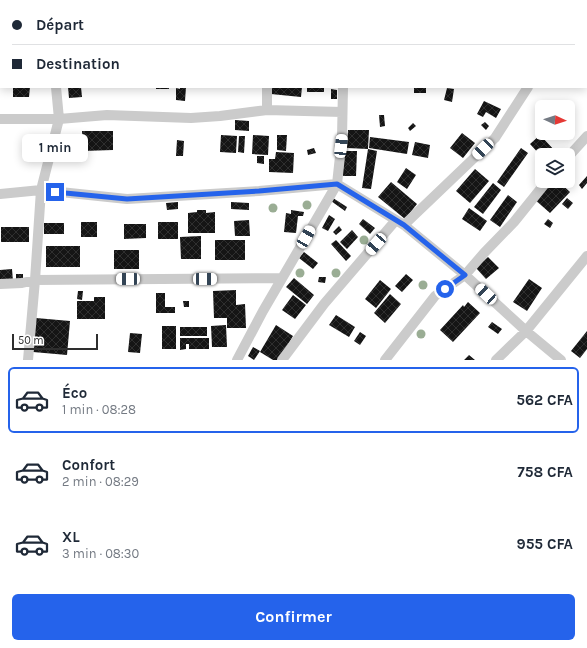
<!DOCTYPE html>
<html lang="fr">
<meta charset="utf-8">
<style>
:root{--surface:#fff;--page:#f6f6f7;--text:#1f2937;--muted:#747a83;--line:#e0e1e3;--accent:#2563eb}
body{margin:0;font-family:Karla,sans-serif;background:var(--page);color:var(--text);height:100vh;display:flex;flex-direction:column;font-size:15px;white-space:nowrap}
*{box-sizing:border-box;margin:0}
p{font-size:13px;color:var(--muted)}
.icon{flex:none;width:22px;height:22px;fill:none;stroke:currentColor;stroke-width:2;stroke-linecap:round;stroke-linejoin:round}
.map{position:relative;height:360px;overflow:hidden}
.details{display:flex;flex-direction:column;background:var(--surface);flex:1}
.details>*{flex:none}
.guide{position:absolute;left:0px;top:0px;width:587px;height:88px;box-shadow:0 2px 10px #0003;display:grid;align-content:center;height:88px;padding:0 12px;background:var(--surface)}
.needle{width:26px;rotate:93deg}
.tools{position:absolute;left:535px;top:100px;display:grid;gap:8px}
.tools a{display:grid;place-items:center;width:40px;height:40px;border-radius:6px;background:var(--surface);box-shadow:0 2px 10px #0003;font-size:20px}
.scale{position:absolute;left:12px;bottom:10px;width:86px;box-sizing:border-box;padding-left:4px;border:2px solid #2e2e2e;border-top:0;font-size:11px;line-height:14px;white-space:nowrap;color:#2e2e2e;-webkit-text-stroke:3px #fff;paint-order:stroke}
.end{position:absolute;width:18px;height:18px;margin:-9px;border:5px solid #2563eb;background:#fff;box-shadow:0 0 0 2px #fff}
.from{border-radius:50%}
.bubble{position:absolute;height:28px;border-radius:6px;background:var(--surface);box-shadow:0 2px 10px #0003;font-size:13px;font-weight:700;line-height:28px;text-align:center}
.car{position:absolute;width:12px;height:24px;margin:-12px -6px;border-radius:5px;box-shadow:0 0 3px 1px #0007;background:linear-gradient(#fff 24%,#345 0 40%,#fff 0 76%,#345 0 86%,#fff 0)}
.guide b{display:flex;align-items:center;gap:14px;height:38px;font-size:15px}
.guide b+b{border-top:1px solid var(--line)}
.guide i{width:10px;height:10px;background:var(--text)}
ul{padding:7px 0 0;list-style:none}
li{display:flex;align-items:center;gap:12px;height:66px;margin:0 8px 6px;padding:0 4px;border:2px solid transparent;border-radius:6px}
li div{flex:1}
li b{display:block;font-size:15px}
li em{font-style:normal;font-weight:700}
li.on{border-color:var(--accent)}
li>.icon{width:36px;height:36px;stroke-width:1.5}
.primary-button{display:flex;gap:8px;margin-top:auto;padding:8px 12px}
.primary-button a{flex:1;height:46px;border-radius:6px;background:var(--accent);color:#fff;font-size:16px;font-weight:700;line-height:46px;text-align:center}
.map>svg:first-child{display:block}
.building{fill:url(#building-cross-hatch)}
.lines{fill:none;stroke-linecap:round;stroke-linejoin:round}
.minor{stroke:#cbcbcb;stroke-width:10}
.tree{fill:#9aad94}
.route{stroke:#2563eb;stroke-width:5}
</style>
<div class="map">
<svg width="587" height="360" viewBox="0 0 587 360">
<defs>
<pattern id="building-cross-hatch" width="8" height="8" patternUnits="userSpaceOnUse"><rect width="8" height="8" fill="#151515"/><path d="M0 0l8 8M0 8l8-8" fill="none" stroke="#2f2f2f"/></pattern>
</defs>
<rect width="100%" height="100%" fill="#fff"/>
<path class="building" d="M13,87H30L29,97H13Z
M68,87H81L82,97L69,98Z
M156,87H169V89H156Z
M180,87H186L185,101L176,100V88L180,89Z
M271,87H302L301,97L271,94Z
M307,87H324V92H307Z
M414,87H426V93H414Z
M447,88L454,89L452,102L444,100Z
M331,89L337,90V99H331Z
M484,101L501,109L496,118L486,112L483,117L477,114Z
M379,115H384L385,126L380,127Z
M235,120L249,121V131L235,130Z
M485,122L489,126L486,130L481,125Z
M413,123L416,126L410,131L408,128Z
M348,130H369L368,149L347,148Z
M82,131H113V150L83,151Z
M462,133L475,143L463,158L450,148Z
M221,135L237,136L236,153L220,152Z
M253,135L269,136L268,155L252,154Z
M277,135H287L286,151L277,150Z
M540,135L557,153L554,155H542V157L530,144Z
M239,136H245L244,153L238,152Z
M370,137L409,142L407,154L369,148Z
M177,140L184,141L183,156H176Z
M415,142L430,145L428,158L412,155Z
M314,148L316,153L308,155L307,150Z
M521,148L528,153L504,187L497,182Z
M368,149L377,151L371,189L362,188Z
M343,151H357L356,176H343Z
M276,152L294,153L293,173L269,172V159H275Z
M257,156H264V164L257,163Z
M406,168L416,175L407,189L397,182Z
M475,169L489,181L470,203L456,191Z
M587,176V183L582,189L579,185Z
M551,181H558L570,192L550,213L534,199Z
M391,182L417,204L405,219L378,197Z
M493,183L501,190L483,214L474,207Z
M508,195L517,202L500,227L490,220Z
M333,198L347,207L345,211L331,201Z
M567,198L573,203L568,209L562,204Z
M178,202V209L167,210L166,203Z
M231,202L249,203V210L231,209Z
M469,208L487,221L480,231L462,219Z
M197,210H206V213L215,212V233H188V213L197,212Z
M291,210L304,212L303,216H298L296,233L284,232L286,213L291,214Z
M329,215L335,219L328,231L322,228Z
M363,219L375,228L370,234L359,224Z
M548,219L553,223L550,228L544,224Z
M249,220L250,236H235L234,221Z
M81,222H97V237H81Z
M158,222H178V239H158Z
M44,223H64V234H44Z
M124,224H146V238L124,239Z
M339,226L342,230L336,235L333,232Z
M1,227H29V242H1Z
M352,230L358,237L347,249L340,242Z
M201,236V259H181L180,237Z
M215,240H245V260H215Z
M336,240L351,256L346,261L331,244Z
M46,246H80V267H46Z
M114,250H139V269H114Z
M304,252L318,263L313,269L299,258Z
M488,257L499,268L486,279L476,268Z
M12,269L13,281H0V270Z
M16,274H23V281H16Z
M406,274L413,280L402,292L395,286Z
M319,277H326L325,283L318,282Z
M294,278L314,295L307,304L286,287Z
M529,279L542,288L527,311L513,302Z
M380,280L391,289L376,308L365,299Z
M236,290V305L245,304L246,328H227V318H214L213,291Z
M78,291H83L82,300L77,299Z
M156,293H165V307H175V313H156Z
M390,294L401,304L385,323L374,313Z
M293,295L306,305L295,319L282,310Z
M94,297H105V319H77V301H94Z
M183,301H189V307H184Z
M468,302L480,313L453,342L440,330L463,305L464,307Z
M336,315L355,327L349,337L329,325Z
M36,318L70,321L67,355L33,352Z
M492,322L502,329L498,334L488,327Z
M226,325L227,347H212L211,326Z
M276,325L293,336L279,360H273L260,352Z
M162,326H176V349H162Z
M180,327H207V336H180Z
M587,331V349L580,358L571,351Z
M360,332L366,336L360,345L354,341Z
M130,333L142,334L140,353L128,352Z
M180,338H209V349H189V344H186V349L180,350Z
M253,347L260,351L254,360L248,356Z
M469,355L475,360H464Z"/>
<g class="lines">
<path class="minor" d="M53,1V0
M0,35L1,34
M267,87V110
M0,119H59L107,115L191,118L220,116L267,110L342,112
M568,157L587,136
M0,194L41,190L127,199L259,191L337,184L404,225L465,275L526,331L561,360
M404,225L495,138L528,87
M0,284L22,283L35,280L282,278
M28,360L35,280L41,190L59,119L56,87
M237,360L263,311L337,184L342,138L343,87
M282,360L324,304L396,220
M385,360L435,296L465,275L484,253L514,222L547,181
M496,360L526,331L587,256"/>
</g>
<g class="tree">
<circle cx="307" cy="205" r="4.5"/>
<circle cx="273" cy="208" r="4.5"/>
<circle cx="364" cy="240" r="4.5"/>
<circle cx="300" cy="273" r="4.5"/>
<circle cx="336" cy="273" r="4.5"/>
<circle cx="423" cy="285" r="4.5"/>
<circle cx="421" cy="334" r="4.5"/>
</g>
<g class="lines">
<path class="route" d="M55,192L127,199L259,191L337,184L404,225L465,275L445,289"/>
</g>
</svg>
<div class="tools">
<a><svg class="needle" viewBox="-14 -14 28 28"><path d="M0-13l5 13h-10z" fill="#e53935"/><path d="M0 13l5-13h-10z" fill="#747a83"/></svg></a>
<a><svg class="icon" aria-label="layers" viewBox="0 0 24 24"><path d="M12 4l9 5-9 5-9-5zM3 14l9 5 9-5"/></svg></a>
</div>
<div class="scale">50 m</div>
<i class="end from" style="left:445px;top:289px"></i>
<i class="end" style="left:55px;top:192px"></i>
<div class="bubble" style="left:22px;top:134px;width:66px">1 min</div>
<i class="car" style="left:341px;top:146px;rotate:6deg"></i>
<i class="car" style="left:483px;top:149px;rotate:226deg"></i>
<i class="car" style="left:306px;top:237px;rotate:30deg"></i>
<i class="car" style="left:376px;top:244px;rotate:221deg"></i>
<i class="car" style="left:128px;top:279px;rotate:270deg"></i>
<i class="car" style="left:205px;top:279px;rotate:90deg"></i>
<i class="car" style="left:486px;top:294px;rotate:313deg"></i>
<div class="guide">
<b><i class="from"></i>Départ</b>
<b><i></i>Destination</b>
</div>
</div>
<section class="details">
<ul>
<li class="on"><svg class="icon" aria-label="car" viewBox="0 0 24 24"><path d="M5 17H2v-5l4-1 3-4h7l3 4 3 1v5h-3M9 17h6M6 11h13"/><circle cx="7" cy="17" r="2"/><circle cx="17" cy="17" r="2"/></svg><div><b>Éco</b><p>1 min · 08:28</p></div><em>562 CFA</em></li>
<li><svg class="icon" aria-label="car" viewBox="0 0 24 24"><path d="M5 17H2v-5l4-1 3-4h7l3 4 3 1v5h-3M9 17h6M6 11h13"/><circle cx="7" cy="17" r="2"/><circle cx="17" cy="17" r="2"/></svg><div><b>Confort</b><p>2 min · 08:29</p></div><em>758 CFA</em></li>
<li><svg class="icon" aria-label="car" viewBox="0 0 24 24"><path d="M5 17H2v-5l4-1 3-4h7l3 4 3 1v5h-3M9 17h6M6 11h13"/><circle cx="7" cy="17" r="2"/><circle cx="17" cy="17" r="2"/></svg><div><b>XL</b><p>3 min · 08:30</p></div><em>955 CFA</em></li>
</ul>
<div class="primary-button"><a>Confirmer</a></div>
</section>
